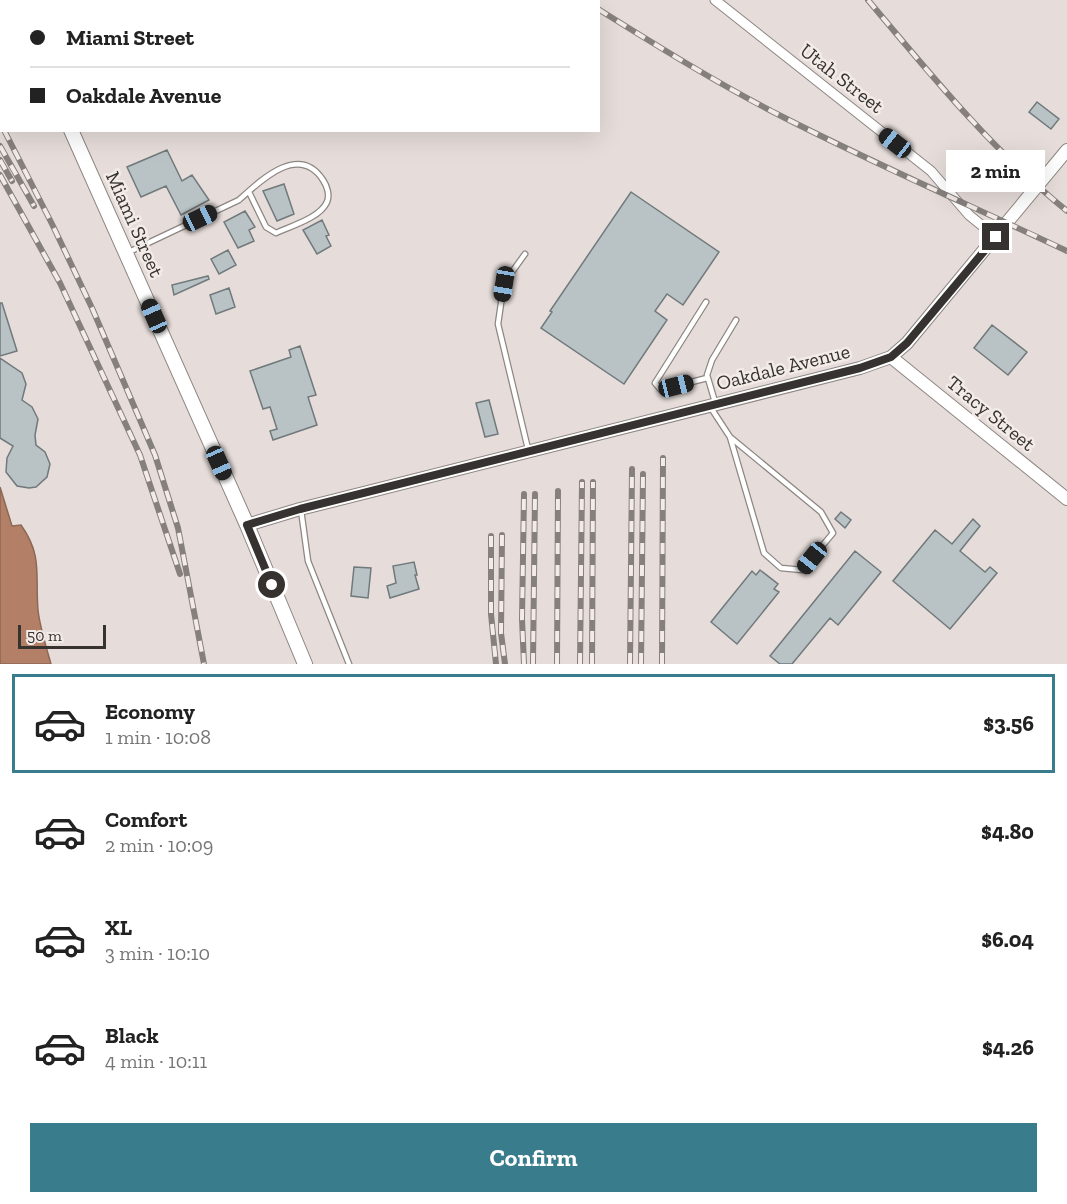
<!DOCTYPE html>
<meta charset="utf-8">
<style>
:root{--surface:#fff;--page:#f6f6f6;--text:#222;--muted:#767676;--line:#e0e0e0;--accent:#397c8c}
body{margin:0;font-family:"Zilla Slab",serif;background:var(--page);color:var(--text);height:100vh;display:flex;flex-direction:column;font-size:22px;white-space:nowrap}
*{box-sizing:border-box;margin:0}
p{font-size:20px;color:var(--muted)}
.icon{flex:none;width:33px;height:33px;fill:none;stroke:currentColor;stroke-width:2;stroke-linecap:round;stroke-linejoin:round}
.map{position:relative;height:664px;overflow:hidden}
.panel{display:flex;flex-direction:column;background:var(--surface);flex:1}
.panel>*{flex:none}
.banner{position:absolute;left:0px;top:0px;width:600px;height:132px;box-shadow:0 6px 24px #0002;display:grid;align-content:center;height:132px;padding:0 30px;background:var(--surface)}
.scale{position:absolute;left:18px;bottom:15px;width:88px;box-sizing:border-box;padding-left:6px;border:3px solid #353230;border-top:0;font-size:16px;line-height:21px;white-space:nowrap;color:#353230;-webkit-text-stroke:4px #f3ebe7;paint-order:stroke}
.end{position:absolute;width:27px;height:27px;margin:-14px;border:8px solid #353230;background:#fff;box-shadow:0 0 0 3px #fff}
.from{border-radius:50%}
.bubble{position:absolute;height:42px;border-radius:0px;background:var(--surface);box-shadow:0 6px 24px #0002;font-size:20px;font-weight:800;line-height:42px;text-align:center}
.car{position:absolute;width:18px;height:36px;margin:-18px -9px;border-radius:8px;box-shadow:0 0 4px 2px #0007;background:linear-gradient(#222 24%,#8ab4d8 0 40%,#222 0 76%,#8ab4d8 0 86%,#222 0)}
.banner b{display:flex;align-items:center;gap:21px;height:57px;font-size:22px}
.banner b+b{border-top:2px solid var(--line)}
.banner i{width:15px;height:15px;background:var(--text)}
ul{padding:10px 0 0;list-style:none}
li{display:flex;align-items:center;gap:18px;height:99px;margin:0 12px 9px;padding:0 18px;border:3px solid transparent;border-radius:0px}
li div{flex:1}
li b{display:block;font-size:22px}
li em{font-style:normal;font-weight:800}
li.on{border-color:var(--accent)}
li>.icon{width:54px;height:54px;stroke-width:1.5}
.primary-button{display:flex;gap:12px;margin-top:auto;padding:12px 30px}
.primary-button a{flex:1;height:69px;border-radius:0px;background:var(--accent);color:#fff;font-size:24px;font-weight:800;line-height:69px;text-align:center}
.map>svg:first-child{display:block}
.water{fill:#b37f67;stroke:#8d6856;stroke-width:1.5}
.building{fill:#b9c2c4;stroke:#70797b;stroke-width:1.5}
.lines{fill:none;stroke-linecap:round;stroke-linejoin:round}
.service-casing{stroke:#8d8682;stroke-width:7}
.minor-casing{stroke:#8d8682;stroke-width:11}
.tertiary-casing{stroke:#8d8682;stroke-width:14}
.secondary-casing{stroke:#8d8682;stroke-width:16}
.service{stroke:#fff;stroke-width:4.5}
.minor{stroke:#fff;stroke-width:9}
.tertiary{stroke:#fff;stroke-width:12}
.secondary{stroke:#fff;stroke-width:14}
.rail-casing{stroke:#86807d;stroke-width:6}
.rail{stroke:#f3ebe7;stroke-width:4;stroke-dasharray:11;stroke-linecap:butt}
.route{stroke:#353230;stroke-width:8}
.labels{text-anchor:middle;stroke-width:5;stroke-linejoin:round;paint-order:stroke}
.street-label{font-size:20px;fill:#353230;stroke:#f3ebe7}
</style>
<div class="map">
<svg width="1067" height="664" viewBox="0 0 1067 664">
<rect width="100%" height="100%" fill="#e6ddda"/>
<path class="water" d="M0,487L12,526L21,525C43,556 35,575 38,610C40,628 46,646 51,664H0Z"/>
<path class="building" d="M1037,102L1059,119L1051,129L1029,112Z
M167,150L182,181L192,175L209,200L181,215L166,186L141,197L127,167Z
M284,184L294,214L277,221L263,191Z
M631,192L719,252L683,305L667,294L655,311L667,320L624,384L541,328L552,312L550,311Z
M245,211L255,227L249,230L254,241L238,248L224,222Z
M322,220L329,235L326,236L331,246L317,254L303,230Z
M228,250L236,265L219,274L211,259Z
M208,276L209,279L174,295L172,285Z
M229,288L235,307L216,314L210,295Z
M0,303H2L17,351L0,356Z
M992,325L1027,352L1008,375L974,348Z
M300,346L316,395L308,397L317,425L273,440L270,431L277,429L270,407L263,409L250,371L291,357L289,350Z
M0,358L22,373L26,384L22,400L32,407L38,419L35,435L36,445L45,452L50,464L47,477L36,487L29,488L17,486L6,472L7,458L13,446L0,438Z
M489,400L498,434L485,437L476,403Z
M841,512L851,520L845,528L835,519Z
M973,519L980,526L960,551L985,572L990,567L997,573L950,629L893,581L935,530L952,544Z
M855,551L881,572L838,625L830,618L792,664H780L770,656Z
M414,562L417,575H415L419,589L390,598L387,586L396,583L393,566Z
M354,567L371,568L368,598L351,596Z
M760,570L778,584L774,589L779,592L737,644L711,622L752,571L756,575Z"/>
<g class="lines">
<defs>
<path id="service" d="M76,2L78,0
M129,252L239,200C261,180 299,143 323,180C327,186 330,195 327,202C320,218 291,226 276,233L266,227L249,192
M525,254L504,283L498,324L528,449
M706,302L655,383L661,390L707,378
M715,402L707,375L712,360L736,320
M711,408L730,437L821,512L833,533L802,570L781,568L764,553L730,437
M301,510L308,561L349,664"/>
<path id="minor" d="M715,0L931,171L969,215L996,237"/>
<path id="tertiary" d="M891,357L1067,499
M247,525L300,509L860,368L891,357L907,343L1067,150"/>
<path id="secondary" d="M0,7L2,10
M71,130L247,525L305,664"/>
</defs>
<use href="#service" class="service-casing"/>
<use href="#minor" class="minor-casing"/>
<use href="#tertiary" class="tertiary-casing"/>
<use href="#secondary" class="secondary-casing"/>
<use href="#service" class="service"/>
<use href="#minor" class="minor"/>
<use href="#tertiary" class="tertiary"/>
<use href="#secondary" class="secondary"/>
<defs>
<path id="rail" d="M584,0L586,2
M868,0C931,75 991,149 1067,211
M598,9C659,47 720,85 783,117C877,165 972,206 1067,251
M4,130L52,224L92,308L155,455L178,528L204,664
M0,146L34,206
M0,160L12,181
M0,175L60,283L140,455L180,574
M502,535L501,633L505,664
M491,536V614L496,664
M524,664L522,619L524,494
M533,664L535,494
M557,664L558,491
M580,664L582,482
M592,664L593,482
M630,664L632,469
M641,664L643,474
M662,664L663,458"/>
</defs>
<use href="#rail" class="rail-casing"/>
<use href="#rail" class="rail"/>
</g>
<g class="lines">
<path class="route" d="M272,585L247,525L300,509L860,368L891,357L907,343L996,237"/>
</g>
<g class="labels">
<g class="street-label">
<text transform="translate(842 78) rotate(38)" y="7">Utah Street</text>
<text transform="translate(135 224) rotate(66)" y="7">Miami Street</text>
<text transform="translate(783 367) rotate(-14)" y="7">Oakdale Avenue</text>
<text transform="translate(991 413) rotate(39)" y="7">Tracy Street</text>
</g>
</g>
</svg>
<div class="scale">50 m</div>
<i class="end from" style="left:272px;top:585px"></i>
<i class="end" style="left:996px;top:237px"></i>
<div class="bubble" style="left:946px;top:150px;width:99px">2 min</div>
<i class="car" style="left:895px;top:143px;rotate:308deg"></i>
<i class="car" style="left:200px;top:218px;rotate:65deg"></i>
<i class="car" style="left:504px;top:284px;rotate:189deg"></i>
<i class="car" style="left:154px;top:316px;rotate:336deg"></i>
<i class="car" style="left:676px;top:386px;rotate:76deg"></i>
<i class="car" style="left:219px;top:463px;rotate:156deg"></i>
<i class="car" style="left:812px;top:558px;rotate:219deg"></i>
<div class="banner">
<b><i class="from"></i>Miami Street</b>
<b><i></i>Oakdale Avenue</b>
</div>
</div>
<section class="panel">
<ul>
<li class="on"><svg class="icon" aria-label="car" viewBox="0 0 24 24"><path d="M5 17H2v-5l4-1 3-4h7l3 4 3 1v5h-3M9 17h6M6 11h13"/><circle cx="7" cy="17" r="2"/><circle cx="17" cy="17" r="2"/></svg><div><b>Economy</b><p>1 min · 10:08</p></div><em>$3.56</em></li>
<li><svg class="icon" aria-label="car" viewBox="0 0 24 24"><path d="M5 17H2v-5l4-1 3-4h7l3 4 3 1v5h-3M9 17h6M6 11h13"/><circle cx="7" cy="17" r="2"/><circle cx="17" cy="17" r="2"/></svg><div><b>Comfort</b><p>2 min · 10:09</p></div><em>$4.80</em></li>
<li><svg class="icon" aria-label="car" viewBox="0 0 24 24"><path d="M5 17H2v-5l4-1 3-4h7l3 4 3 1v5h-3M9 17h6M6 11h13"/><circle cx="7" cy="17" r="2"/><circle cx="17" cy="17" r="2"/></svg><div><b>XL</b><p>3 min · 10:10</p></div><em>$6.04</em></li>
<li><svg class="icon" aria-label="car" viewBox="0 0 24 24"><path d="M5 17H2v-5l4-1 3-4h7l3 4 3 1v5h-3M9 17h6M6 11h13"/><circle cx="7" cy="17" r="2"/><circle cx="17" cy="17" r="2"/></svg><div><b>Black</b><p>4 min · 10:11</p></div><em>$4.26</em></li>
</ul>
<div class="primary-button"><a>Confirm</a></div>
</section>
